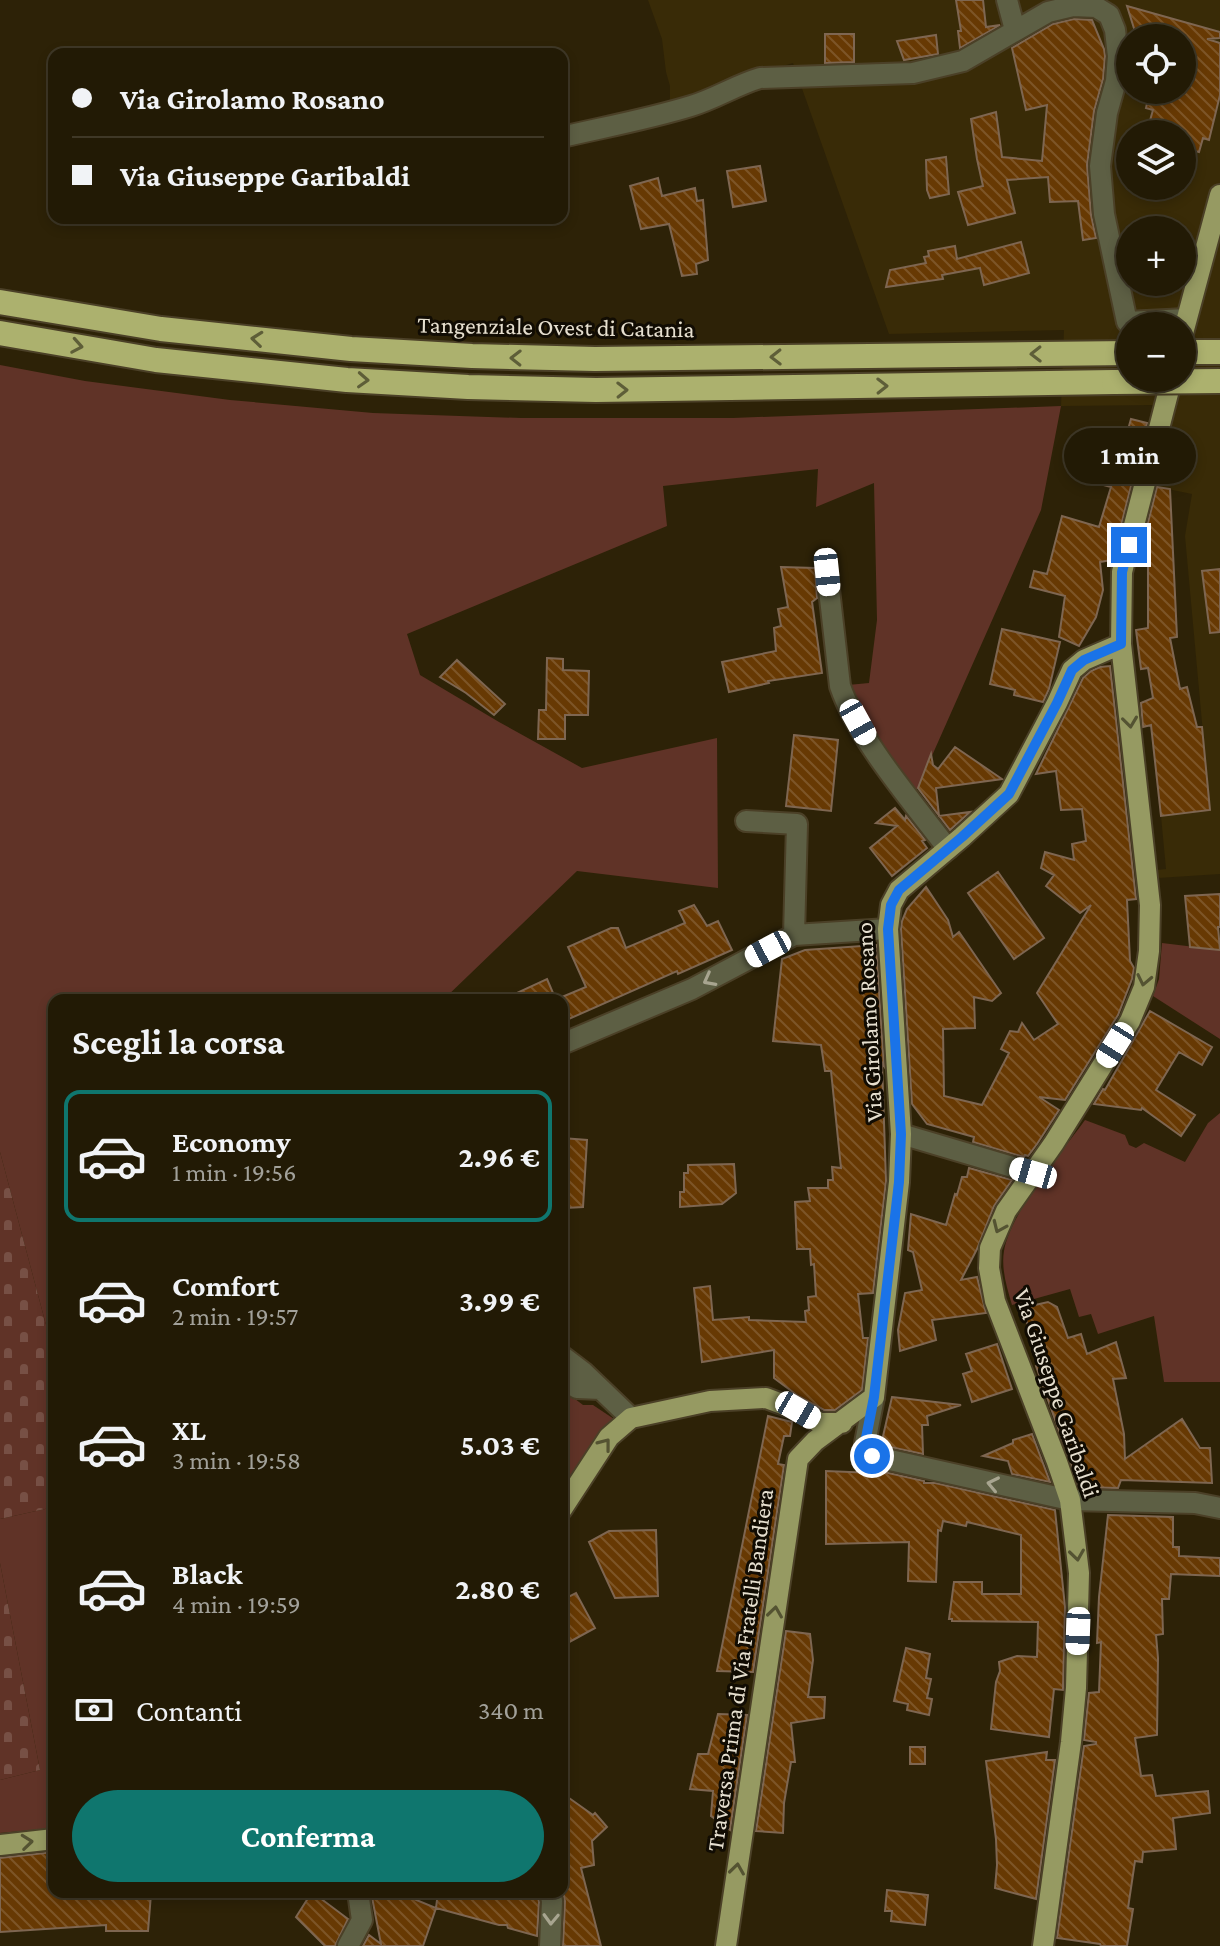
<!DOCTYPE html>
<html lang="it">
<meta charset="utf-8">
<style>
:root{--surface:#221a05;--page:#2e2713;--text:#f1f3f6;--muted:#a2a19a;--line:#3f3827;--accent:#0f766e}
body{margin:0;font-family:"Crimson Pro",serif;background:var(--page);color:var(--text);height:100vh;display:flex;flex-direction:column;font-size:30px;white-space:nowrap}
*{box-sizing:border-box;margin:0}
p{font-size:26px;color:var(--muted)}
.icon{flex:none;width:44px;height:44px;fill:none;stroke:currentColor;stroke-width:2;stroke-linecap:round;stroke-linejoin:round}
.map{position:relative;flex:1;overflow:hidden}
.sheet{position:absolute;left:48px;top:994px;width:520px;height:904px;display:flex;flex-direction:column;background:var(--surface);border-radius:16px;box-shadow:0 4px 12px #0003,0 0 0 2px var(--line)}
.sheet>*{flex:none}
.guide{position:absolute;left:48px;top:48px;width:520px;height:176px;border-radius:16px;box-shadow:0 4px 12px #0003,0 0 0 2px var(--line);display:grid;align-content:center;height:176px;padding:0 24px;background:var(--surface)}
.fabs{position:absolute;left:1116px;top:24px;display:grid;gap:16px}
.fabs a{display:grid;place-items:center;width:80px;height:80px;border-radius:50%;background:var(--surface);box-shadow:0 4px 12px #0003,0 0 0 2px var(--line);font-size:40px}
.end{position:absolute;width:36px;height:36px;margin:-18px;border:10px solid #1a73e8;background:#fff;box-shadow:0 0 0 4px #fff}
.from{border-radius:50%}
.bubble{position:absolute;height:56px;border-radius:28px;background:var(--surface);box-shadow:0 4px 12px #0003,0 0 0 2px var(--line);font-size:26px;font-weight:700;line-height:56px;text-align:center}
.car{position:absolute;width:24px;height:48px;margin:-24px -12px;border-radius:10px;box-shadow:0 0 6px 2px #0007;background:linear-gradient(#fff 24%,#345 0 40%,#fff 0 76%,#345 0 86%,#fff 0)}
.guide b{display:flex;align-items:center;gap:28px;height:76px;font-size:30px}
.guide b+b{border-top:2px solid var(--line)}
.guide i{width:20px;height:20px;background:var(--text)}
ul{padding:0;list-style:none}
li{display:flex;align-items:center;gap:24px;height:132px;margin:0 16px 12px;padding:0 8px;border:4px solid transparent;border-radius:16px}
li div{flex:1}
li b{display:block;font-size:30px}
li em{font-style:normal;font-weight:700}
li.selected{border-color:var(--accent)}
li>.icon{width:72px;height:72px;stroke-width:1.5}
h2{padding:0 24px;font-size:36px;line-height:96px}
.pay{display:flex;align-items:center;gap:20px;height:88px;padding:0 24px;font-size:30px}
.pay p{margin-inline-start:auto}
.primary-button{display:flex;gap:16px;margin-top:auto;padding:16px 24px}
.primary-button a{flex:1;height:92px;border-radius:48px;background:var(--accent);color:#fff;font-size:32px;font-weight:700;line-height:92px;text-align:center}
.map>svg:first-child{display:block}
.built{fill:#392b07;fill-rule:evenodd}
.green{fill:#603327}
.cemetery{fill:url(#cemetery-stones)}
.building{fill:url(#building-back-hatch);stroke:#7e6651;stroke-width:2}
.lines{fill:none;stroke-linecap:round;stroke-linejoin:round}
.minor-casing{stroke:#4b4027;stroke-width:24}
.major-casing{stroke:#4b4027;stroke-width:24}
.highway-casing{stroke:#4b4027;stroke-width:28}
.minor{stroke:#5d5f44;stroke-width:20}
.major{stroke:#969a62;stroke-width:20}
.highway{stroke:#acb16e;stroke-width:24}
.highway-bridge-casing{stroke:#4b4027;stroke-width:28;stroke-linecap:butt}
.highway-bridge{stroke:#acb16e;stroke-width:24}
.oneway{stroke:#5e5e38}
.oneway2{stroke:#545332}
.oneway3{stroke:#a8a590}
.route{stroke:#1a73e8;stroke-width:10}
.labels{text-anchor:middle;stroke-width:6;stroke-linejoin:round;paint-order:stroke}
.street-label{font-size:24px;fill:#e6dfcf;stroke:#110c03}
</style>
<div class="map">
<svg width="1220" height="1946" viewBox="0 0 1220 1946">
<defs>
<pattern id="cemetery-stones" width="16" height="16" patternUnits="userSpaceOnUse" patternTransform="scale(2)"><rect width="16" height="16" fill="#603327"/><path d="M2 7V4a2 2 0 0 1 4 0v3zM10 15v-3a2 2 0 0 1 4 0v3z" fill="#775045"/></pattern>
<pattern id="building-back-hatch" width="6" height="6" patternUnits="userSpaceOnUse" patternTransform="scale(2)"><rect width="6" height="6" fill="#673903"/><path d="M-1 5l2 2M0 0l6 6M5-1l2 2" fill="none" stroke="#7d5527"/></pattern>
</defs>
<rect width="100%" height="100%" fill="#2d2207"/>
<path class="built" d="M648,0H1220V874L1158,878L1157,870L1166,869L1161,816L1210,810L1185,536L1192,494L1158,487L1128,492L1155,405L1061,406L1064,330L889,334L793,63L670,100V86L666,72L662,39ZM1130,38H1182V90H1130ZM1130,134H1182V186H1130ZM1130,230H1182V282H1130ZM1130,326H1182V378H1130Z"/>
<path class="green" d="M0,365L85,381L230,400L373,413L521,418H733L1061,406L1041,510L915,794L874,739L848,685L869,683L877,620L874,483L816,507L818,469L663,486L667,526L407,634L420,675L499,722L582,768L717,738L718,888L577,871L443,1000H54V1355L0,1152Z
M1162,943L1220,950V1039L1153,996L1159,979Z
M1220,1113V1382H1164L1154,1316L1098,1334L1091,1314L1079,1317L1070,1289L1012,1305C1007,1288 1001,1269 1004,1251C1010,1213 1062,1152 1085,1120L1125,1135L1129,1145L1136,1148L1144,1143L1185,1162L1208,1123Z
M562,1389L583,1405H593L614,1419L562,1491Z
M54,1507V1828L0,1833V1780L40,1770L0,1563V1519Z"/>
<path class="cemetery" d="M0,1152L54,1355V1507L0,1519Z
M0,1563L40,1770L0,1780Z"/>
<path class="building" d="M956,0H983L986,27L1000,25L960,48L958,31H961Z
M1127,6L1220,32V38L1207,39L1220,43V95L1209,140L1203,138L1199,152L1182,148V134H1163L1165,128L1149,124L1153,110L1146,108L1150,90H1182V38H1137Z
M1074,19L1092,20L1104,49L1105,56L1103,79L1094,111L1087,165L1091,215L1096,238L1083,240L1078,201L1050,202L1048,177L1007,180L1015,213L968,225L958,192L983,186L977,159L971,119L996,112L1002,157L1042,161L1047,105L1026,110L1012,48L1053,24Z
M825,34H854V62L825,63Z
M936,35L938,54L904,60L897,41Z
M946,157L949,194L930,198L927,190L926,160Z
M760,166L766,201L733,207L727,171Z
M658,178L662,196L695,188L697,201L703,200L708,260L696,264L697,274L682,276L669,224L641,229L630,186Z
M1021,242L1029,273L984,285L980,268L942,275L943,279L886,287L890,270L926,263L924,257L929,256L928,251L955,246L957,259Z
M1131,419L1147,423L1113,557L1111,560L1100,562L1103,590L1096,617L1079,646L1059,637L1065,596L1030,587L1034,571L1047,574L1062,516L1099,527L1111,487L1081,479L1090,439L1122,451Z
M1157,487L1170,489L1177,637L1170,638L1180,689L1187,687L1197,727H1202L1210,810L1161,816L1151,725L1143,727L1141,703L1153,698L1148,668L1141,669L1136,630L1148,628V564L1138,562Z
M781,567L815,568L817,598L812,602L822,673L768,681L769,683L729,692L722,662L776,651L774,628L781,626L778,609L788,607Z
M1220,569V632L1210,633L1202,571Z
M1002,629L1060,642L1049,689L1043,702L1014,695L1015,690L990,684Z
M547,658L563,659V670L589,671L588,715H565V739H538L539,710H546Z
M457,660L505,704L494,715L466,693L440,677Z
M1110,666L1136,899L1127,900L1130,961L1134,968L1132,979L1118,1015L1065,1100L1039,1097L1059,1110L1037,1144L1028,1156L1025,1155L1024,1157L973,1142L974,1137L927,1124L912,1104L901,929L902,921L907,909L926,887L948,920L953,937L959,932L1001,993L992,1001L974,997L975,1028L943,1029L944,1096L982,1105L1009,1053L1001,1049L1010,1031L1018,1032L1022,1023L1034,1040L1058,1024L1037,993L1091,905L1080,913L1046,886L1054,875L1041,868L1045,852L1074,860L1072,844L1086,841L1082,809L1061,810L1056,771L1036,774L1083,678L1091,671L1100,667Z
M794,735L838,740L831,811L786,806Z
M955,747L1002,779L936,788L939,816L970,812L950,830L918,788L931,754L933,765L938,769Z
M895,808L905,820L906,816L925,840L922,841L927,848L892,876L870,848L897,826L876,823Z
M998,872L1044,938L1014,959L968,893Z
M1220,894V927H1218L1220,950L1190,947L1185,896Z
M694,905L707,926L718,921L732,950L678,974L677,971L562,1022V997L586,987L568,947L611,928H618L626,948L685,923L679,911Z
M876,945L884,1066L882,1063L886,1181L873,1293L858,1294L863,1338H868L862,1390L835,1410H824L798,1396L774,1378V1350L702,1362L694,1288L710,1286L713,1320L749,1317V1320L806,1322L805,1311L809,1310L808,1297L816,1296L814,1264L811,1265L810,1249H797L795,1202L810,1201L808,1188H828V1180H833L832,1167L841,1168L831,1071H825L821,1045L773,1041L782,959L805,950Z
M547,979L556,1000H502Z
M1150,1011L1212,1047L1202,1065L1179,1052L1156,1090L1195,1115L1181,1136L1142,1108L1141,1110L1094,1104L1103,1089L1105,1090Z
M562,1138L587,1140L583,1207L566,1208L565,1198H562Z
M734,1164L736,1193L722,1204L680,1207V1192H684V1173H688V1165Z
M969,1168L1012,1180L994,1206L977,1249L961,1280L977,1277L986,1313L932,1320L936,1340L900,1351L898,1330L905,1293L922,1290L913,1252L908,1250L911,1214L946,1225L955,1194L957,1195L962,1177H967Z
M1048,1302L1057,1307L1068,1338L1081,1334L1087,1354L1116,1342L1126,1378L1113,1379L1124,1434L1125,1459L1182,1419L1200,1448H1210L1212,1483L1121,1480L1118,1488L1079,1487L1036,1366L1041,1364L1022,1308Z
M997,1344L1012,1389L972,1402L963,1374L972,1371L966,1354Z
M892,1397L961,1405L927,1416L928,1425H922L923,1454L881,1445Z
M768,1416L792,1422L790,1436H784L778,1464L784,1465L753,1672L717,1671Z
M1032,1434L1050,1482L1012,1474L1008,1461L983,1456L1013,1443V1440Z
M875,1470L924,1481V1483H935L1055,1510L1065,1607L1063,1687V1690L1054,1689L1049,1737L991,1729L996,1682L1000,1671L999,1662L1017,1656L1037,1657L1038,1622L952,1621V1619H949L954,1582H982V1594H1021V1535L967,1522L966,1526L943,1521L941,1531L938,1530L936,1582L908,1581L909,1542L826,1544V1471L874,1473Z
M1108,1515L1173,1517V1547H1179V1556L1220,1558V1576L1171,1574L1169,1599H1162L1163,1634L1156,1635L1158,1658L1157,1735L1135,1738L1141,1776L1152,1775L1156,1796L1208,1791L1210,1813L1173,1818L1176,1849L1143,1852L1142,1862L1135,1861L1128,1908L1133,1909L1127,1946H1101L1100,1944L1057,1938L1084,1746L1096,1744V1742L1084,1740L1089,1693L1099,1692L1101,1642L1097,1643L1099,1597Z
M656,1530L658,1596L615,1598L589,1542L609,1531Z
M576,1593L595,1628L562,1646V1600Z
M786,1631L810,1634L813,1660L808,1697H825L824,1718L791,1723L795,1762H791L784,1803L783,1833L756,1831Z
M906,1648L930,1654L926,1678L931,1679L927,1698L932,1699L929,1715L907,1710L908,1704L894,1701Z
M718,1714L747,1715L730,1830L711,1816L713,1791L690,1789L698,1754H708Z
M910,1747H925V1764H910Z
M1047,1752L1046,1760H1055L1036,1899L995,1888L997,1865L996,1839L986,1761Z
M562,1793L593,1815L595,1813L607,1827L592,1841L594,1865L581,1868L601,1946H563L565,1901L562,1888Z
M54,1852V1892L151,1894L148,1931H106V1925L0,1932V1858Z
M887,1890L928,1895L925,1925L891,1921L892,1911H885Z
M312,1892L348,1919L335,1946H325L296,1917Z
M371,1892H397L436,1908L423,1946H363L369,1935L381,1944Z
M438,1892H537L539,1902L537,1936L508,1928L507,1925H499L436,1908Z"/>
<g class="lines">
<defs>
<path id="minor" d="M1007,0L1015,30
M562,137C605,127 649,119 691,106C715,99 736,85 760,78L913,73L963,61L1048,12L1073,6L1096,7L1109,15L1115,30L1118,56L1116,81L1107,113L1100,166L1104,214L1127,322L1186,319
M827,572L840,686C859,741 912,801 948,849
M746,821L797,824L794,935
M562,1044L692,989L794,935L888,929
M901,1134L1033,1173
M562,1356L583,1372L631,1418
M562,1379L577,1388L601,1389
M874,1397L865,1443L872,1456L1070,1500L1195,1503L1220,1508
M550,1892L552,1901L550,1946
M348,1946L362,1920L358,1892"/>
<path id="major" d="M1182,337L1220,195
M562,1509L609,1437L631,1418L710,1401L766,1398L798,1410L820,1423H842
M0,1845L54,1839
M726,1946L798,1459L815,1441L874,1397L899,1182L901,1134L888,929L891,905L899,890L962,837L1009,794L1057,703L1072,670L1084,660L1121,644
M1043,1946L1071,1742L1076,1688L1079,1573L1070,1500L1057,1462L995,1301L989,1268L990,1248L1006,1211L1054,1143L1130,1021L1144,987L1149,951L1150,905L1121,644L1122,572L1172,378"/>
<path id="highway" d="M0,302L161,329L351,349L472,356L595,359L1130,353
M0,333L156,360L347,380L468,387L596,390L1114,382
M1182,352H1220"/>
</defs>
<use href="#minor" class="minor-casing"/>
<use href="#major" class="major-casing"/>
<use href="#highway" class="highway-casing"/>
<use href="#minor" class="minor"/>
<use href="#major" class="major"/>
<use href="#highway" class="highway"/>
<defs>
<path id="highway-bridge" d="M1114,382L1220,381"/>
</defs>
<use href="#highway-bridge" class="highway-bridge-casing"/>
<use href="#highway-bridge" class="highway-bridge"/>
</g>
<defs><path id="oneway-chevron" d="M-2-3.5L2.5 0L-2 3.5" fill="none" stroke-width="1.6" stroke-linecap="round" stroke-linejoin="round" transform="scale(2)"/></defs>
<g class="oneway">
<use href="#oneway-chevron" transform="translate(257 339) rotate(-174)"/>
<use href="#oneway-chevron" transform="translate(77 346) rotate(10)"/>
<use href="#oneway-chevron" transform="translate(1036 354) rotate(179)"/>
<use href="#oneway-chevron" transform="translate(776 357) rotate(179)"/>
<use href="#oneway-chevron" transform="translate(516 358) rotate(-179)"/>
<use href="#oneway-chevron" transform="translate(363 380) rotate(3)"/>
<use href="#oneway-chevron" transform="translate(882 386) rotate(-1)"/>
<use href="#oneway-chevron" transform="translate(622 390) rotate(-1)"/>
</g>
<g class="oneway2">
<use href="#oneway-chevron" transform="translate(1130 722) rotate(83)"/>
<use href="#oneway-chevron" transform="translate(1144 980) rotate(102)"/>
<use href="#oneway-chevron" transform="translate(999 1227) rotate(114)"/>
<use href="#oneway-chevron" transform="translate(605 1444) rotate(-52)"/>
<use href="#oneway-chevron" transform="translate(1077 1555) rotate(82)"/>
<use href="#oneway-chevron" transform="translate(775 1612) rotate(-82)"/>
<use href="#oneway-chevron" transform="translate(27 1842) rotate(-6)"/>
<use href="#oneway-chevron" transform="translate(737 1869) rotate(-82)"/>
</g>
<g class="oneway3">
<use href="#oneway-chevron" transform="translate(709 980) rotate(152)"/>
<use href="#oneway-chevron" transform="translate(993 1484) rotate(-168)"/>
<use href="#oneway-chevron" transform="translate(551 1919) rotate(92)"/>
</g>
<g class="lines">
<path class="route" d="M872,1456L865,1443L874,1397L899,1182L901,1134L888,929L891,905L899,890L962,837L1009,794L1057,703L1072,670L1084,660L1121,644L1122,572L1129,545"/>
</g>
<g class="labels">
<g class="street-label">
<text transform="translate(556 327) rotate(1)" y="8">Tangenziale Ovest di Catania</text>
<text transform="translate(869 1022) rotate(-93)" y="8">Via Girolamo Rosano</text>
<text transform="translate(1057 1393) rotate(71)" y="8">Via Giuseppe Garibaldi</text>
<text transform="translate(740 1670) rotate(-82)" y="8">Traversa Prima di Via Fratelli Bandiera</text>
</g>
</g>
</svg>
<div class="fabs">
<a><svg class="icon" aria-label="locate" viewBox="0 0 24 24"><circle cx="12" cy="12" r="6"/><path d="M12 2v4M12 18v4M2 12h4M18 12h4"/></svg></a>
<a><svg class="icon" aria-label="layers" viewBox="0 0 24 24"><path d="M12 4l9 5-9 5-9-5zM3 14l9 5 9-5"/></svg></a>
<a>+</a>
<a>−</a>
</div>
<i class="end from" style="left:872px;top:1456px"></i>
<i class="end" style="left:1129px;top:545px"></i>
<div class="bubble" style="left:1064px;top:428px;width:132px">1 min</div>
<i class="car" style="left:827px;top:572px;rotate:174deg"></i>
<i class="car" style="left:858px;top:722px;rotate:151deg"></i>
<i class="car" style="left:768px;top:949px;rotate:242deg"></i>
<i class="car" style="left:1115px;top:1045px;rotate:212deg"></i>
<i class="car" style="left:1033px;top:1173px;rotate:286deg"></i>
<i class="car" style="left:798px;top:1410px;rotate:120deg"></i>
<i class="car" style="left:1078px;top:1631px;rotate:182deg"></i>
<div class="guide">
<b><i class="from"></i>Via Girolamo Rosano</b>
<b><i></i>Via Giuseppe Garibaldi</b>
</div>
<section class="sheet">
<h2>Scegli la corsa</h2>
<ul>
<li class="selected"><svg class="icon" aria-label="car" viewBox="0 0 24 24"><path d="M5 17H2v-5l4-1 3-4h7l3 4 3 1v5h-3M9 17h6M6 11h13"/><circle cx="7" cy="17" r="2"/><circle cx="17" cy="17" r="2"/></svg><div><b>Economy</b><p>1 min · 19:56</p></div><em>2.96 €</em></li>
<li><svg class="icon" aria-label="car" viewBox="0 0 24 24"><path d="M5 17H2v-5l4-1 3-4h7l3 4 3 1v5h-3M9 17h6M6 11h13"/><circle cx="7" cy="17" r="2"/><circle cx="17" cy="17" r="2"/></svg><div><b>Comfort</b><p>2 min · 19:57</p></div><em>3.99 €</em></li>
<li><svg class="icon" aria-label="car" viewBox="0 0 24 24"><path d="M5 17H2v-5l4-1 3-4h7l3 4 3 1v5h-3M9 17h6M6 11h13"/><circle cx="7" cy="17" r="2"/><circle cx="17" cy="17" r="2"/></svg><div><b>XL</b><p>3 min · 19:58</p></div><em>5.03 €</em></li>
<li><svg class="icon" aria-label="car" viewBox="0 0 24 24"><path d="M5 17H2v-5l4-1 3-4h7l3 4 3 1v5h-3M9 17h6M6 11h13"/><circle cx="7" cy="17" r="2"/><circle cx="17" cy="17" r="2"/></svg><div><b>Black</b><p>4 min · 19:59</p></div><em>2.80 €</em></li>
</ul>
<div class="pay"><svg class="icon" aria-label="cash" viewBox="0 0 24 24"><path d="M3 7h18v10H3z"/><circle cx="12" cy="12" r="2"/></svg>Contanti<p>340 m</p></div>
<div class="primary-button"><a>Conferma</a></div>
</section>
</div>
